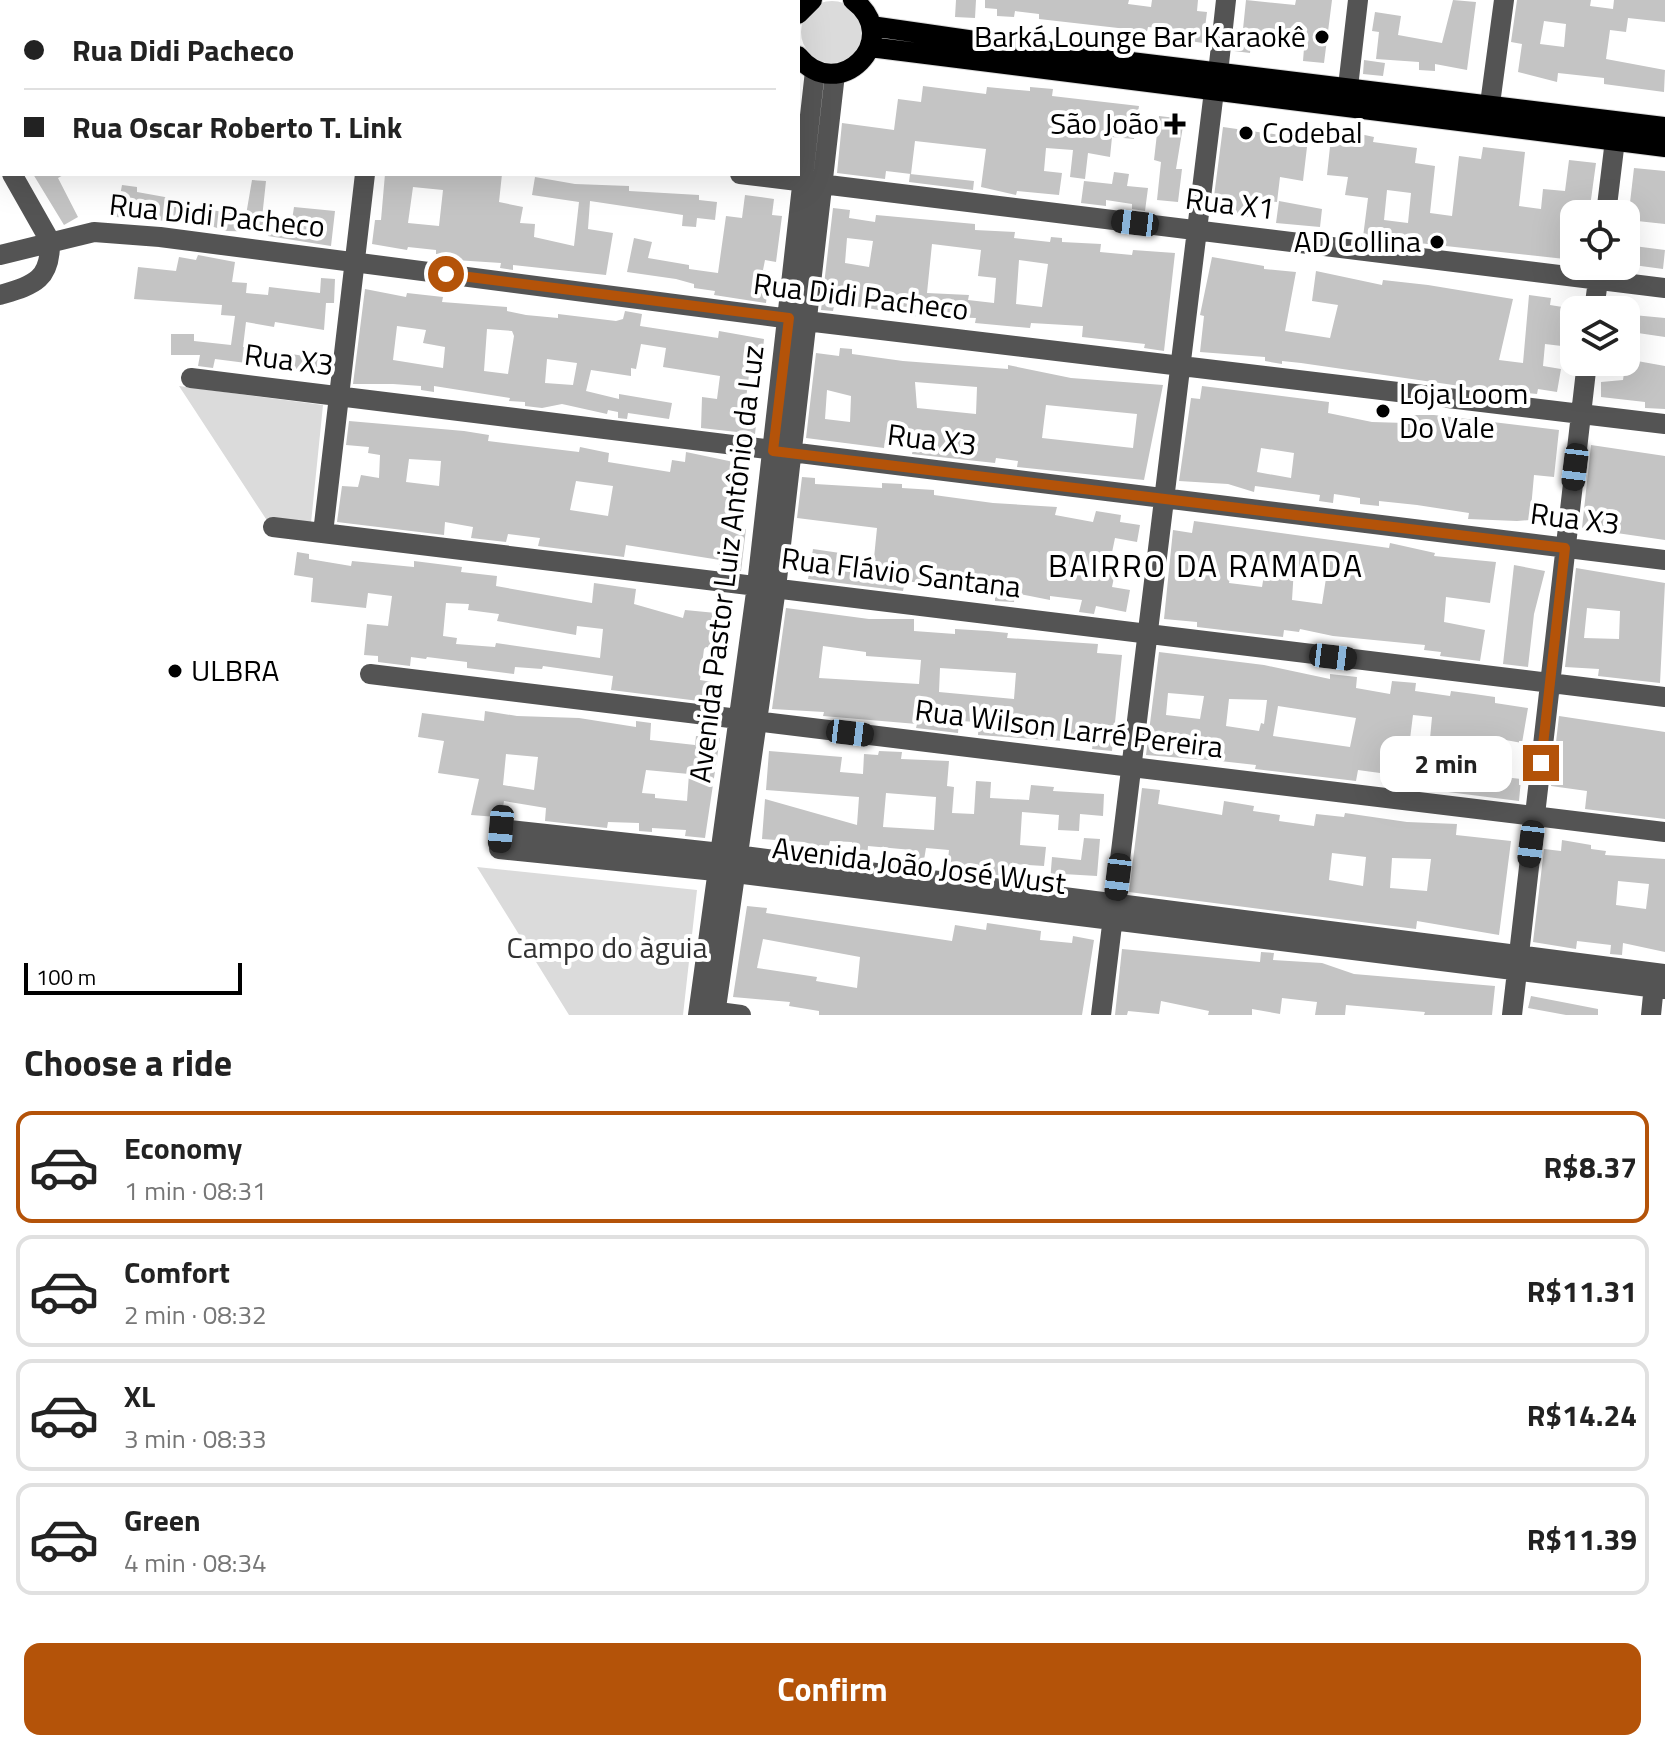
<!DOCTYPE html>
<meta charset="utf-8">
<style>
:root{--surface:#fff;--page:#f2f2f2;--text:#222;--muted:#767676;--line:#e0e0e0;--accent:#b45309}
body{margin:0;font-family:"Titillium Web",sans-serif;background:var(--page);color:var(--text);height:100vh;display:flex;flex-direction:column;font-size:30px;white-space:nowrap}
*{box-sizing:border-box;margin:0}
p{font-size:26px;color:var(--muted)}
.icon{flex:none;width:44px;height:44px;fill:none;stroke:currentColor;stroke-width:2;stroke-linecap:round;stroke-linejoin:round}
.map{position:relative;height:1015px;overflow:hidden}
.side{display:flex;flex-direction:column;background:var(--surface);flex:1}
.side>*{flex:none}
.hud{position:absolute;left:0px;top:0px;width:800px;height:176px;box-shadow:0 8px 32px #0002;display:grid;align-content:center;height:176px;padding:0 24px;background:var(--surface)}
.controls{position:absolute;left:1560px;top:200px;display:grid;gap:16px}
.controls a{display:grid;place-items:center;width:80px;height:80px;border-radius:16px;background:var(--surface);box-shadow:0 8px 32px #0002;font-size:40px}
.scale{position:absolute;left:24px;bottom:20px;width:218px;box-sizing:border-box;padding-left:8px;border:4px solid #000;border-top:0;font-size:22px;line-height:28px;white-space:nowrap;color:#000;-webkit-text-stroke:6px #fff;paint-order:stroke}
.end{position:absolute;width:36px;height:36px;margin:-18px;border:10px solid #b45309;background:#fff;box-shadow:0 0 0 4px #fff}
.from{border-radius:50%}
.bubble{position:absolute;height:56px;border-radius:16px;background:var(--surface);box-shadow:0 8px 32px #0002;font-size:26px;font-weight:700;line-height:56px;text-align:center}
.car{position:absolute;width:24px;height:48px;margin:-24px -12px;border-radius:10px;box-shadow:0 0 6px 2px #0007;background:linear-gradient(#222 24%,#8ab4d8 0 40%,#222 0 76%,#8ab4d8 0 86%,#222 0)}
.hud b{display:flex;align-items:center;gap:28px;height:76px;font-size:30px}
.hud b+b{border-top:2px solid var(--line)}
.hud i{width:20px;height:20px;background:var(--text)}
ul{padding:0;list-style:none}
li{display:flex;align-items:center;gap:24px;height:112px;margin:0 16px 12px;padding:0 8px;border:4px solid var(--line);border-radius:16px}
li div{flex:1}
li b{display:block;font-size:30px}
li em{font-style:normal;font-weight:700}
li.on{border-color:var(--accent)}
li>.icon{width:72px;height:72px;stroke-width:1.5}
h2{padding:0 24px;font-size:36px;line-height:96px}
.action{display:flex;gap:16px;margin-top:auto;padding:16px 24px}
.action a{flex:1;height:92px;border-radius:16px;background:var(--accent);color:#fff;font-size:32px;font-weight:700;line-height:92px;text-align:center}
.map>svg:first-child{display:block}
.green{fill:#dbdbdb}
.building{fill:#c4c4c4;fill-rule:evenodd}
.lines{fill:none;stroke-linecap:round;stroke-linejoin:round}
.major-casing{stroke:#dbdbdb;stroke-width:22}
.minor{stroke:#545454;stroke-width:20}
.major{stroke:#000;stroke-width:20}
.route{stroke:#b45309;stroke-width:10}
.poi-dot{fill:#000;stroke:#fff;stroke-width:3}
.labels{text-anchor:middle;stroke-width:8;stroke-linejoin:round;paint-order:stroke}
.poi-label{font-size:30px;fill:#000;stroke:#fff;text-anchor:end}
.street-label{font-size:30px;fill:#000;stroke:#fff}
.park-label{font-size:30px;fill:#323232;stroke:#fff}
.neighbourhood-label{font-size:32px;letter-spacing:2px;fill:#000;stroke:#fff}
</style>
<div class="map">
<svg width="1665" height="1015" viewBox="0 0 1665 1015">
<rect width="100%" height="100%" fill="#fff"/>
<path class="green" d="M801 32a31 31 0 1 1 62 0a31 31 0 1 1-62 0Z
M179,386L323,405L311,523L266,519Z
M477,867L697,890L683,1015H569Z"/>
<path class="building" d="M956,0H976L975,18L955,17Z
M985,0H1129L1128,4L1151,7L1152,0H1198L1197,11L1207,12L1203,43L1169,38L1170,29L1148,27L1146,36L1127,34V29L1039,19V14L1015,11L1014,17L997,16V9L985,8Z
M1246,0L1295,5L1296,0H1332L1324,63L1303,61L1304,48L1251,43L1250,53L1234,51L1236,28L1243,29Z
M1453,0L1476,2L1467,70L1435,64V71L1419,70V62L1376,59L1379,32L1372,31L1375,12L1401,16L1398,35L1442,43Z
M1517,0H1591L1590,6L1613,9L1614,0H1665V22L1628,18L1626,32L1610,30L1606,59L1665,70L1664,92L1604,84V78L1558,73L1557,82L1518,72L1522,44L1511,42ZM1544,21L1566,24L1564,47L1540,44Z
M1364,60L1385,63L1383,76L1363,74Z
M923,86L986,94L987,87L1030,91V87L1053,89L1052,96L1139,106L1134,139L1112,137L1110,157L1088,153L1085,179L1070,177L1073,150L1046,148L1044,171L1062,173L1059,195L1017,191L1016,195L981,187L986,149L915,141L911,174L886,171L885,179L837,173L842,123L894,130L898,99L921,102Z
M1159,116L1176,118L1183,126L1176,169H1182L1178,202L1157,200L1161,162L1154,160Z
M1223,127L1287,136L1288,128L1309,130L1303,181L1280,177L1277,202L1250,199L1248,217L1212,212Z
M1332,128L1374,137L1373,142L1417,148L1415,163L1435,166L1430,213L1452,216L1459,156L1481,159L1483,147L1525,152L1519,206L1541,209L1543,189L1565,191L1569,160L1596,163L1589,214H1574V260L1363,237L1368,198L1345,195L1348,177L1327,175ZM1387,190L1411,193L1408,223L1384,220Z
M1634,168L1665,171V224L1628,220Z
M1114,172L1129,174L1127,186L1148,188L1145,211L1132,209V204L1106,200V206L1081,203L1084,181L1112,184Z
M33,174H65L58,178L78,217L64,225Z
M385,174H502L499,202L523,207L520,223L535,224L534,237L574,246L579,202L532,195L535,177L575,184L629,186V191L699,195V200L717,202L715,220L697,218L696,227L682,226L683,215L590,201L588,229L613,233L606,275L513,265V270L500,268L501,263L455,260V256L436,254V250L408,247L407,250L372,244L375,220H381ZM413,187L443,190L439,226L408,223Z
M910,174L974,181L973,190L909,182Z
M252,180L266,181L262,218L292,220L294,207L335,211L331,246L268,236V232L227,231L204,224L116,217L122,185L137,187V192L176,199L175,205L246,215Z
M745,195L774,199L772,215L782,216L776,262L765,260L763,270L770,272L766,303L714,295L715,291L694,288V284L676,279L627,272L634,238L652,242L648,258L689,265V269L718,273L726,216L742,218Z
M1279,201L1322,209L1320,227L1276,223Z
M833,208L850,210L849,218L875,222L876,215L975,224V230L1015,232L1014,238L1050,242L1051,237L1062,238V242L1101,244L1100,252L1132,255L1133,250L1175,253L1164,351L1144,348L1145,344L1082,337L1083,326L1031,323L1030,328L975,323L976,318L911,316L862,307L834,306L833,311L821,310ZM847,238L873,241L869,267L845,263ZM932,244L981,250L978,276L996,278L994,303L968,300L969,295L927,293ZM1019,260L1048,264L1042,307L1016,304Z
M1626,245L1665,250L1663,269L1626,264Z
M198,255L235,262L232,282L247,283L246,293L268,295L269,287L320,293L321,278L335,279L334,303H326L324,330L275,322L274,327L246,322L243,347L318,358L317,372L215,359L213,368L198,366L200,355H171V334H194V341L231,345L235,316L221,315L222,305L134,299L138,267L176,271L179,257L196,260Z
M1212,257L1264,266V269L1296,272L1285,331L1330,338L1338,305L1312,301L1316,271L1382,285L1383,280L1428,285L1513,299L1499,360L1523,363L1529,295L1551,298L1550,305L1575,309L1570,347L1545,344L1543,366L1561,369L1557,392L1538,389L1537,394L1474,388L1301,363L1282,361V364L1265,361V357L1200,352L1204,316L1200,315Z
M365,289L406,297L407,293L443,297L442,302L507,307V311L526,315L558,318V314L616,321L623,319L625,311L642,314L640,326L718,338L719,331L764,339L761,368L750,367L743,423L756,425L755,434L701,428L702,397L717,399L720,376L663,367L666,348L641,344L636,369L631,368V376L591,370L586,391L619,399V394L672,403L669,419L628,413L627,419L618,418V412L608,410L607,414L562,404L542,408L525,406V402L509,401L510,398L434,386V392L421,390V386L393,384H353ZM397,326L426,330L423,343L445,347L443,368L393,360ZM487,329L512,331L514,336L508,374L484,371ZM547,359L577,363L573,385L545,383Z
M1633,315L1665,318V337L1631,332Z
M840,348L852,349V354L903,361L1008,369V365L1071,378L1163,385L1144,480L1017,467L1018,461L996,458L995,463L912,454L914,443L885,440L884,448L806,438L816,353L839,356ZM915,382L977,387L976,414L917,408ZM827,390L851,396L850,422L825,419ZM1046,405L1137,414L1133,448L1042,438Z
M1626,359L1665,366V409L1645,408V402L1601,397V382L1623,380Z
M1202,386L1329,402L1328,413L1372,422L1406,423L1407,415H1434L1559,430L1554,477L1534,475L1530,520L1517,521L1468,519L1469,513L1417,505L1379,501V506L1360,504V498L1334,494L1333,503L1319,501L1320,495L1255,486L1254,492L1228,484L1179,481L1191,398L1200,399ZM1261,448L1294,453L1291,478L1257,472Z
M349,421L464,431L489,435L488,441L579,452L580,447L609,453L608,462L670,472L672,460L685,462L686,452L748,465L739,529H746L741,571L719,568L720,560L626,545L624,557L538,546L540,538L508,534L506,542L471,538L473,527L445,522L444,535L337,522L342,486L358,487L361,475L379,478L380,455L368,453L369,447L346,445ZM409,459L441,461L439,486L406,482ZM576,481L613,486L608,516L570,510Z
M1591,445L1665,456V540L1582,528Z
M802,477L815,478V484L882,488V483L902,484V488L934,490V495L993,503L1057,507L1055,515L1093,522L1096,511L1121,515L1120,522L1140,525L1137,542L1115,538L1109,567L1116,568L1112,587L1130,590L1126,612L1096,606L1094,614L1079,612L1082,600L1050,596V600L1015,593L1014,602L995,601V595L964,588L905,581L903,591L808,579L813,549L874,558L877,528L797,518Z
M1194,521L1389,548L1390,543L1435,553L1434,556L1496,562L1490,603L1446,597L1444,622L1485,630L1480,661L1440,656L1441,652L1424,650L1425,645L1333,636L1300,629L1299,632L1284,630L1283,637L1197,627V622L1164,619L1173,530L1192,533ZM1234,557L1266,563L1262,587L1229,583ZM1294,568L1327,572L1322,604L1292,600Z
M297,552L309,554V559L351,566L352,561L414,567V561L462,567L461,572L497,576L496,586L592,603L594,583L636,589L634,604L683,618L685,610L716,613L718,597L733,599L725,650L706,647L704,649L700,680L718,683L716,699L699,696V701L611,690L613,676L543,666L542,669L515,667L514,674L467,668V662L427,657L426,659L411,657L410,666L378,662V656L364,655L367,624L388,626L392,596L368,593L366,608L311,602L313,578L294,575ZM446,603L469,604L468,610L499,614L497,621L576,635L577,626L603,629L600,658L496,643L495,647L456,644L457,638L443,636Z
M1514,565L1545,571L1534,614L1528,667L1503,664Z
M1576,568L1665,583L1660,683L1598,676L1599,669L1565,667ZM1587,608L1620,611L1619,639L1584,638Z
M786,608L869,619H914V631L955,634V629L988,631L1008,633L1007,638L1098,644L1097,653L1122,655L1112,751L1092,749L1093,743L978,735L979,722L959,721L958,733L916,728L917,724L823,716L824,712L772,709ZM823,646L866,652V656L921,660L919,684L819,678ZM940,668L1016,673L1014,699L939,692Z
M1159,652L1264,665L1330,679V674L1357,677L1356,688L1390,694L1392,681L1416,683L1415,691L1450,696L1451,691L1474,694L1495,697V703L1528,708L1522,743L1500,739L1495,776L1521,779L1519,801L1440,791L1441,784L1426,782L1432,717L1413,715L1404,787L1382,784L1380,773L1358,770L1356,781L1255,769L1256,765L1220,761L1146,755ZM1168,693L1204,696L1200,719L1166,715ZM1229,699L1267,700L1264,724L1261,723L1259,731L1226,726ZM1278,706L1356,718L1350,747L1273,736Z
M485,711L517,716L579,718L636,727V721L651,723L650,740L695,745L696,736L720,738L705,838L685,836L686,830L652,828V832L639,831V823L608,822L607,828L545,821L546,808L504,801L503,807H498L497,817L471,815L479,779L438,773L444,741L418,737L422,713L484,721ZM506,754L538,757L534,790L503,785ZM646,770L689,774L687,801L655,798V794L642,793Z
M1559,716L1665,732V819L1585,809L1587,791L1551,786Z
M769,751L842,757L840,772L863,774L864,754L878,755L879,751L902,752L901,759L949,761L947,786L954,787L952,813L974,814L976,781L991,782L990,798L1029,800L1031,785L1054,787L1053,791L1104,794L1103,816L1080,814L1079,831L1058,830L1059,815L1022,812L1020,845L1046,847L1044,866L1014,864V877L947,869L949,850L926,848L923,866L910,864L912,850L868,846L867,859L851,857L852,842L830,841L828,849L804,842L762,839L765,799L857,825L859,797L766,790ZM886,793L936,797L934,830L883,827Z
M1142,788L1160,790L1158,804L1222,815L1224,801L1254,806L1253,811L1280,815L1279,821L1314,826L1316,814L1344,817L1345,813L1407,822L1457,824L1456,835L1511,841L1499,935L1417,921L1416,929L1129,892ZM1332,853L1366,857L1363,886L1329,880ZM1392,858L1431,859L1427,891L1390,888Z
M1084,838L1100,839L1097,876L1063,874L1062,884L1050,882L1052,857L1081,860Z
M1562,840L1591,845V849L1606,851L1605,855L1665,859V952L1623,943L1622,955L1610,954L1611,945L1577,941L1576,949L1533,942L1544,849L1561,851ZM1618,881L1649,884L1646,909L1616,905Z
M747,906L767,908L766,913L952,941L955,925L986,930L987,923L1041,931L1040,940L1072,943L1073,936L1094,940L1082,1015H819V1011L789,1006L790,1002L733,997ZM763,939L860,957L857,988L816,981L817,977L757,968Z
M1122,949L1260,962L1261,952L1274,953L1273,960L1322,963L1354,974L1495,986L1492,1015H1424L1425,1012L1346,1005L1345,1015H1315L1317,1002L1282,998L1280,1014L1252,1009V1015H1208L1209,1011L1161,1001L1159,1014L1128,1011L1127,1015H1115Z
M1531,996L1598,1009V1015H1566L1528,1008Z"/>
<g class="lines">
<defs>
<path id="major" d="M480,0L497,2
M654,0L670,2
M798,14L812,0
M871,26L1065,54L1665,127
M870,47L1665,147
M798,56C838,106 905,39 853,0"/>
</defs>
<use href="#major" class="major-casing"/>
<path class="minor" d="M389,2V0
M1218,73L1226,0
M0,87H2
M1348,87L1358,0
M1490,104L1504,0
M0,153L2,157
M740,174L1665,288
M1606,214L1615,140
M0,255L94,232L160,237L806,321L1665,424
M0,295C33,285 51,281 50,241L12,174
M1594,310L1600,266
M191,378L1665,560
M273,527L1665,697
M323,533L365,174
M370,674L1665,832
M1665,974L721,853L501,829L499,849L735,873L1665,989
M703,1010L741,1015
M698,1015L757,585L815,71
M715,1015L776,588L835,74
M1101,1015L1214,91
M1512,1015L1587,362
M1651,1015L1655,975"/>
<use href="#major" class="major"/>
</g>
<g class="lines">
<path class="route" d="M446,274L789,318L773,451L1565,548L1541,763"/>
</g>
<g class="poi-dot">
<circle cx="1322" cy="37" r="8"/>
<path d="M1171 112h8v8h8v8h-8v8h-8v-8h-8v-8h8z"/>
<circle cx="1246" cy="133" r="8"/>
<circle cx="1437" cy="242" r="8"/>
<circle cx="1383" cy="411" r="8"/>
<circle cx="175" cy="671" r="8"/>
</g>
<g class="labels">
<g class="poi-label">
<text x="1306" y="47">Barká Lounge Bar Karaokê</text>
<text x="1159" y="134">São João</text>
<text x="1262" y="143" text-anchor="start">Codebal</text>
<text x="1421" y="252">AD Collina</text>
<text x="1399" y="404" text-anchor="start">Loja Loom<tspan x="1399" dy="34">Do Vale</tspan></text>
<text x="191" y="681" text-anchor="start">ULBRA</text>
</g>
<g class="street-label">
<text transform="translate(1230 204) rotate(7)" y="10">Rua X1</text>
<text transform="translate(217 216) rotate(6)" y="10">Rua Didi Pacheco</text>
<text transform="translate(861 297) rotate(7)" y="10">Rua Didi Pacheco</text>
<text transform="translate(289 360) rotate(7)" y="10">Rua X3</text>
<text transform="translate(932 440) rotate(7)" y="10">Rua X3</text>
<text transform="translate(1575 519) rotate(7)" y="10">Rua X3</text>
<text transform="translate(727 564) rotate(-83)" y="10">Avenida Pastor Luiz Antônio da Luz</text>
<text transform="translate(901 573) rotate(7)" y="10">Rua Flávio Santana</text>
<text transform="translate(1069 729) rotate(7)" y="10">Rua Wilson Larré Pereira</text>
<text transform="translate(919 866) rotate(7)" y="10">Avenida João José Wust</text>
</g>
<g class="park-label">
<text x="607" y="958">Campo do àguia</text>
</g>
<g class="neighbourhood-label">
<text x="1206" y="577">BAIRRO DA RAMADA</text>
</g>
</g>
</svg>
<div class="controls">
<a><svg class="icon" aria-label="locate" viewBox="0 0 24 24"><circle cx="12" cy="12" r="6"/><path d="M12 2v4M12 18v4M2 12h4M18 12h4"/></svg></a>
<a><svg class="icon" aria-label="layers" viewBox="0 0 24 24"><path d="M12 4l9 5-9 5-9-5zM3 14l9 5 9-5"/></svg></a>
</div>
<div class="scale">100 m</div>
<i class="end from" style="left:446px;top:274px"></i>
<i class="end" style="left:1541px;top:763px"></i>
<div class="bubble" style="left:1380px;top:736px;width:132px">2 min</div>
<i class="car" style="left:1135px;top:223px;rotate:277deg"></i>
<i class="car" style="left:1575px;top:467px;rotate:187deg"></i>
<i class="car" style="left:1333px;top:657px;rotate:97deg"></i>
<i class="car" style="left:850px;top:733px;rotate:97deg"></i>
<i class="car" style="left:501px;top:829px;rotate:185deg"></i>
<i class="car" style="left:1531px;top:844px;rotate:187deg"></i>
<i class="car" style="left:1118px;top:877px;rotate:187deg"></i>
<div class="hud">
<b><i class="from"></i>Rua Didi Pacheco</b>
<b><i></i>Rua Oscar Roberto T. Link</b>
</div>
</div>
<section class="side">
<h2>Choose a ride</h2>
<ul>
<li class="on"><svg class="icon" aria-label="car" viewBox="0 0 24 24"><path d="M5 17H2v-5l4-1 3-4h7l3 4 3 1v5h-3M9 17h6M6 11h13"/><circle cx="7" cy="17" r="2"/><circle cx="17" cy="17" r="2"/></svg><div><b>Economy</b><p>1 min · 08:31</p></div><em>R$8.37</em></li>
<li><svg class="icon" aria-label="car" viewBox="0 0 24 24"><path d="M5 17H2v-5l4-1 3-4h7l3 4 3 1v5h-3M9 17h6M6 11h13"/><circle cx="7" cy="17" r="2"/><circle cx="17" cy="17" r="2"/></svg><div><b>Comfort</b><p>2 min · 08:32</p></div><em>R$11.31</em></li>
<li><svg class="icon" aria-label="car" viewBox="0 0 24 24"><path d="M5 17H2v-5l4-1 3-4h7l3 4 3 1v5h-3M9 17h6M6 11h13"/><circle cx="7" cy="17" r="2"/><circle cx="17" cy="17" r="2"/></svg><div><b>XL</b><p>3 min · 08:33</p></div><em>R$14.24</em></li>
<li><svg class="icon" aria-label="car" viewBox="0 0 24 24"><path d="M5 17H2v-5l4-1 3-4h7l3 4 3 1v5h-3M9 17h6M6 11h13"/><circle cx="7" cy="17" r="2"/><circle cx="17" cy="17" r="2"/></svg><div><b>Green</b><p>4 min · 08:34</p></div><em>R$11.39</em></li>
</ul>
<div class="action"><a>Confirm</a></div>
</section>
